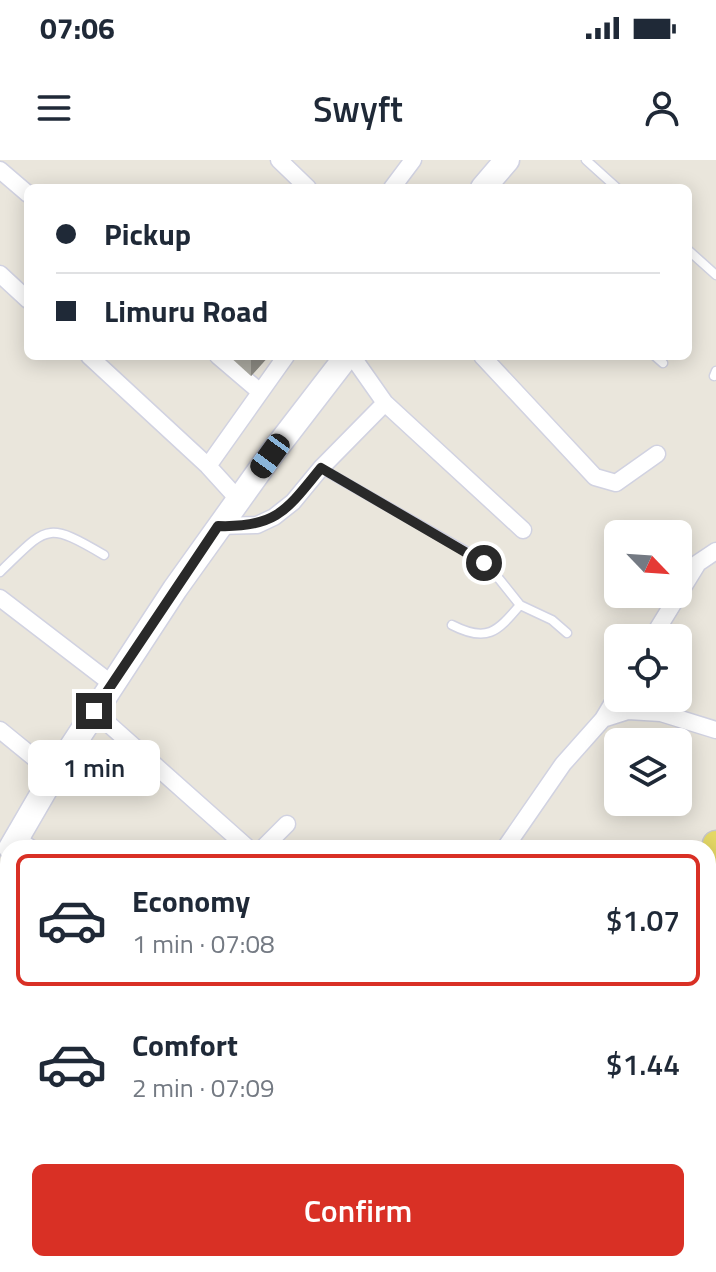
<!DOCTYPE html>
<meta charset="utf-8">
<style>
:root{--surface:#fff;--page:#f2f2f3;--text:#1f2937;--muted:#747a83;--line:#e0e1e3;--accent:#d93025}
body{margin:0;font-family:"Titillium Web",sans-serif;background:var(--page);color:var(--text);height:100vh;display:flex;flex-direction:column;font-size:30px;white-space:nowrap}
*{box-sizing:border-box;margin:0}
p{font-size:26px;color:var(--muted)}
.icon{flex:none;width:44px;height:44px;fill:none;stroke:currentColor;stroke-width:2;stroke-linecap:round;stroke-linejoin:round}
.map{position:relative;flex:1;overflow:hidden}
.side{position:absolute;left:0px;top:680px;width:716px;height:432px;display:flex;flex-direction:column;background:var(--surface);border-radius:24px 24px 0 0;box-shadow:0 4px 20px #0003}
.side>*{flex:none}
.guide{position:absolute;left:24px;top:24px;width:668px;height:176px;border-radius:12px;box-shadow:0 4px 20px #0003;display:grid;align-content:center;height:176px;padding:0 32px;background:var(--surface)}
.needle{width:52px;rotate:115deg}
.tools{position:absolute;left:604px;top:360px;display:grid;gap:16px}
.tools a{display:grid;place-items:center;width:88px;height:88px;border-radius:12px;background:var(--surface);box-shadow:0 4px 20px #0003;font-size:40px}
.end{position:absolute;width:36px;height:36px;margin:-18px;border:10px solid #292929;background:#fff;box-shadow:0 0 0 4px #fff}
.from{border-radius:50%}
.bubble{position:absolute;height:56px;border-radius:12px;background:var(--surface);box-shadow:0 4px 20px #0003;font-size:26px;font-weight:600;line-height:56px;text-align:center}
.car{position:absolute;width:24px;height:48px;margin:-24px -12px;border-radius:10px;box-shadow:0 0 6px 2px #0007;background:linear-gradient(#222 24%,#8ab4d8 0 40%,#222 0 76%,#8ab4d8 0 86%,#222 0)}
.guide b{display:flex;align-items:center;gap:28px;height:76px;font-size:30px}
.guide b+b{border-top:2px solid var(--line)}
.guide i{width:20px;height:20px;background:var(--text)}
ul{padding:14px 0 0;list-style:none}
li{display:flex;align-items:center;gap:24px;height:132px;margin:0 16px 12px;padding:0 16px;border:4px solid transparent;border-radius:12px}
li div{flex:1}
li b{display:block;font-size:30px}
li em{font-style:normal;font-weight:600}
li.current{border-color:var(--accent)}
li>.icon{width:72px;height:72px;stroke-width:1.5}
.cta{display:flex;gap:16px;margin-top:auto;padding:16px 32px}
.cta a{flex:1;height:92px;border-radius:12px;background:var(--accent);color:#fff;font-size:32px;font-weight:600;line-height:92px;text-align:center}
.status{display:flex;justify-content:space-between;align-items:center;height:56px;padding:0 40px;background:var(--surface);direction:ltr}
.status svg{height:22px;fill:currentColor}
header{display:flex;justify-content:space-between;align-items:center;height:104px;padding:0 32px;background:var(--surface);font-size:36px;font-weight:600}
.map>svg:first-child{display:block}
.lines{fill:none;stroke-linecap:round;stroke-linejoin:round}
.service-casing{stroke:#d1d2e1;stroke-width:11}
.minor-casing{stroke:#d1d2e1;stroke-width:19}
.secondary-casing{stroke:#d1d2e1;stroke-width:27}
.primary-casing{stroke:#c7c7c7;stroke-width:29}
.service{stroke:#fff;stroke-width:8}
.minor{stroke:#fff;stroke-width:16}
.secondary{stroke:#fff;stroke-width:24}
.primary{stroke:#e5d966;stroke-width:26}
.wall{fill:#aaa9a0}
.shaded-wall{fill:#8b8982}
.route{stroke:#292929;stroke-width:10}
</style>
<div class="status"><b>07:06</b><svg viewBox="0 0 49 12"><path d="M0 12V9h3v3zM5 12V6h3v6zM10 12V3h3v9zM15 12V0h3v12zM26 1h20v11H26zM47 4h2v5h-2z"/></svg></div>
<header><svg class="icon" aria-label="menu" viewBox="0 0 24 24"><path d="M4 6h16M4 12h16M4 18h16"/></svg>Swyft<svg class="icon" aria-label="person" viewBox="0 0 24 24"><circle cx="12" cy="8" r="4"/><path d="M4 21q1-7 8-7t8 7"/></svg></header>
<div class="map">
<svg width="716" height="1112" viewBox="0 0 716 1112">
<rect width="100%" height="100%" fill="#eae6dc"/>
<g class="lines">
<defs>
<path id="service" d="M586,0L617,28
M688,90L716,115
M655,196L663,203
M714,216L716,211
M322,309L471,394L496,415L520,445C497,472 487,483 452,465
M0,412C47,367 45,360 104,395
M520,445L552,460L567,473
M19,676L38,688"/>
<path id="minor" d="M279,0L308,28
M0,10L28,34
M392,28L413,0
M0,114L28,140
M89,196L208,306
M218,196L259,231
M352,196L385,243L523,370
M482,196L595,317L616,323L657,294
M238,339L208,306L286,196
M218,366L257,365L274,357L293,342L321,308L385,243
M0,438L112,524
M652,478L698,403L716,391
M94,551L248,688
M603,559L618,534
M0,570L54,614
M263,688L287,664
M505,688L563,604L603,559L628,551L661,553L716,570
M0,732L8,740
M708,759L716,762
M708,919L716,922
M0,1075H8
M65,1104L68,1112
M208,1104L215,1112
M350,1104L354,1112
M174,1112L182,1104"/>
<path id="secondary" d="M483,28L507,0
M11,688L54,614L175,429L270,296L347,196"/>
<path id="primary" d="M708,733L716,684
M640,1112L642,1104"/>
</defs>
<use href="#service" class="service-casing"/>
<use href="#minor" class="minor-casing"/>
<use href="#secondary" class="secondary-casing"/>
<use href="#primary" class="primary-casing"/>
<use href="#service" class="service"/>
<use href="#minor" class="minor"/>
<use href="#secondary" class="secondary"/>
<use href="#primary" class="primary"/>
</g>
<path class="wall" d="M229,196H269L251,216Z"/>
<path class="shaded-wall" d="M251,196H269L251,216Z"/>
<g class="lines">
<path class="route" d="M94,551L218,366C276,368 287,350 321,308L484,403"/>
</g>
</svg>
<div class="tools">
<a><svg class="needle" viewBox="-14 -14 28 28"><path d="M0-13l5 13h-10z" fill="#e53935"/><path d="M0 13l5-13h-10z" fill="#747a83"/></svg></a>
<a><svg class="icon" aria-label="locate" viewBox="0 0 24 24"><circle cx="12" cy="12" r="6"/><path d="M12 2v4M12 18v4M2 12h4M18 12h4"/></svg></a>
<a><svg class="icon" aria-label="layers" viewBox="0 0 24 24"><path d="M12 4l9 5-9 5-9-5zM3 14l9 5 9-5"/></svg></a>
</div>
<i class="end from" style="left:484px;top:403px"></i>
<i class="end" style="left:94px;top:551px"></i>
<div class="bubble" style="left:28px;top:580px;width:132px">1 min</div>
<i class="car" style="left:270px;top:296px;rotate:216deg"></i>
<div class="guide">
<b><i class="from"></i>Pickup</b>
<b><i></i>Limuru Road</b>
</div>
<section class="side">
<ul>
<li class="current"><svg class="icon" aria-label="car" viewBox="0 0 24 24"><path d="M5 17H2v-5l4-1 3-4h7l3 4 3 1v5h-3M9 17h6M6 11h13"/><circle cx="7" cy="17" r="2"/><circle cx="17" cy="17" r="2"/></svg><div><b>Economy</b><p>1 min · 07:08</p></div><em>$1.07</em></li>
<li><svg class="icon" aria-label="car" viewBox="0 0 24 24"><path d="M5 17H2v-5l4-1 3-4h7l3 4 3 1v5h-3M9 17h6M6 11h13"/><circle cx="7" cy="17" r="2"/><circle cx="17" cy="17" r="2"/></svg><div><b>Comfort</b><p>2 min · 07:09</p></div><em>$1.44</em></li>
</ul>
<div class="cta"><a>Confirm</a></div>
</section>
</div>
